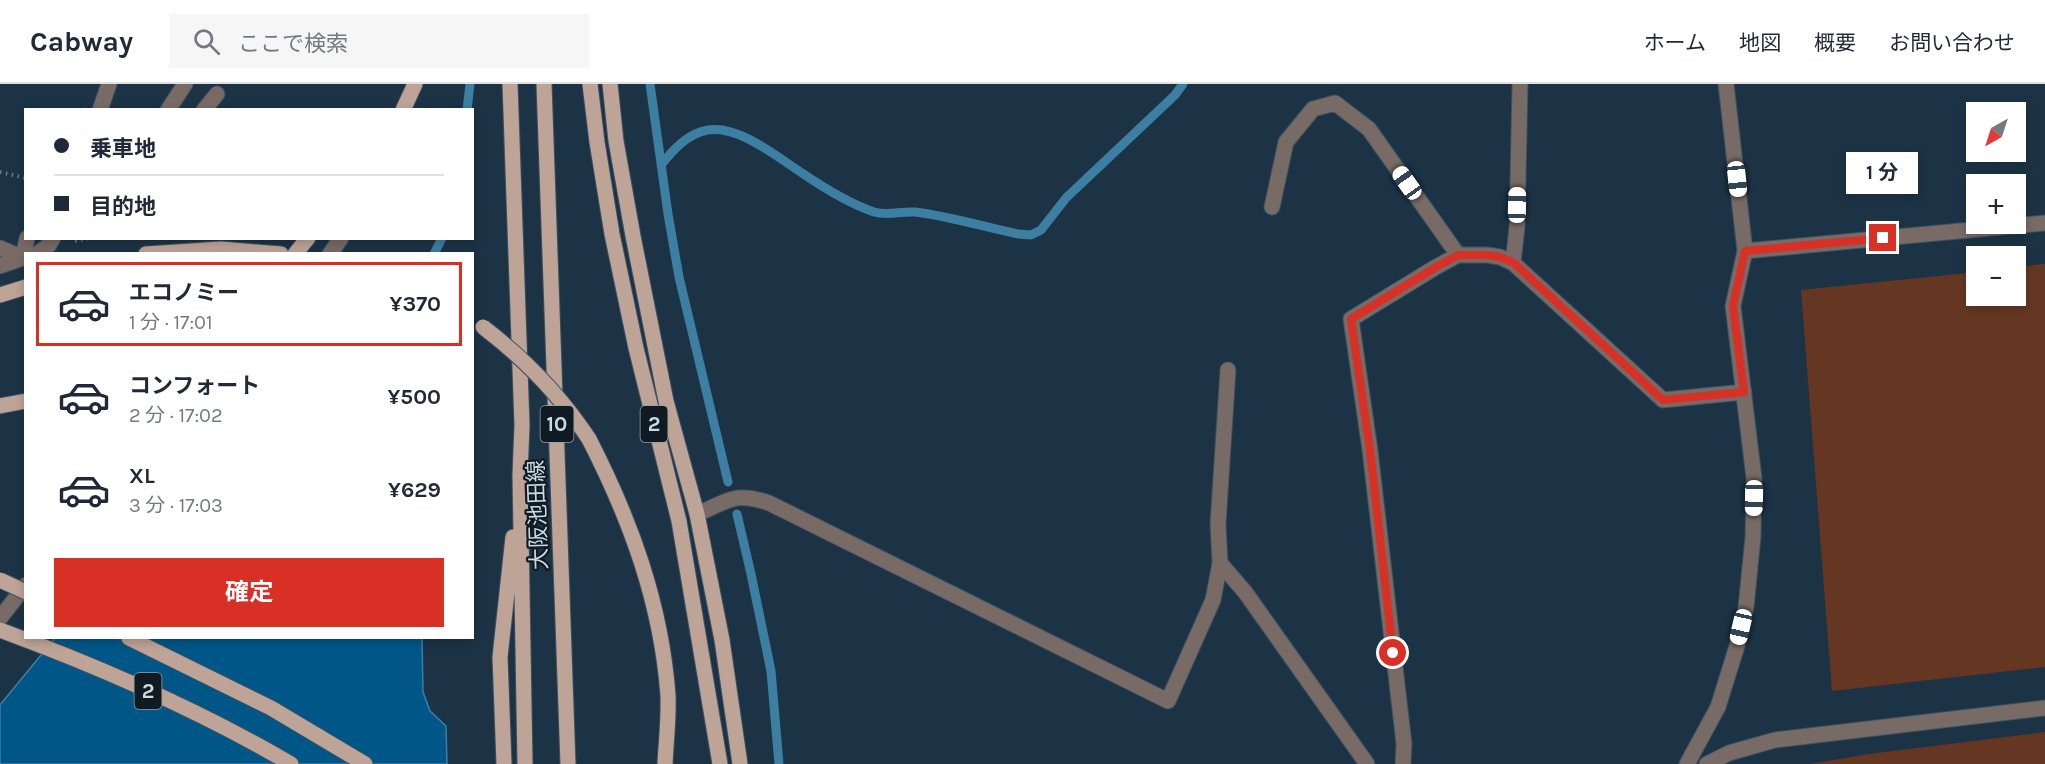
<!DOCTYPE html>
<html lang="ja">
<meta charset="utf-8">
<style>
:root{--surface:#fff;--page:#f6f6f7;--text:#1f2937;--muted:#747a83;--line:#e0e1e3;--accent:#d93025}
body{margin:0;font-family:Karla,"Noto Sans JP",sans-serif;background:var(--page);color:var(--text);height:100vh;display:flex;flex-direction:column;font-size:22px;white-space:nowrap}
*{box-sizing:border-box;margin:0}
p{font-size:20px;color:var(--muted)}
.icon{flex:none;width:33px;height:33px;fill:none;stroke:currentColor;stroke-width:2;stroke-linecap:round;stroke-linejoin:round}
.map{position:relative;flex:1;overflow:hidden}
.panel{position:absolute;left:24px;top:168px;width:450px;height:387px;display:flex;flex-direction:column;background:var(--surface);border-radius:0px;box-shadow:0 3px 9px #0003}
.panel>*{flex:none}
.banner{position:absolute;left:24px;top:24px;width:450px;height:132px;border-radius:0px;box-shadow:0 3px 9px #0003;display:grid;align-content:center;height:132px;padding:0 30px;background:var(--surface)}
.needle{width:39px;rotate:219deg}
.fabs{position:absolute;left:1966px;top:18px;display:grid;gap:12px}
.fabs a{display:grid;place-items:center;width:60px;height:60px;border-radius:0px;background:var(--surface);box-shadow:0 3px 9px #0003;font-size:30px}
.end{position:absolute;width:27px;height:27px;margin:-14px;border:8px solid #d93025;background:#fff;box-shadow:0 0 0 3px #fff}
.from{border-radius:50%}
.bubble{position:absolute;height:42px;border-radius:0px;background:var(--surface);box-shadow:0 3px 9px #0003;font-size:20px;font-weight:700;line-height:42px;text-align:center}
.car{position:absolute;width:18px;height:36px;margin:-18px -9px;border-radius:8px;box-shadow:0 0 4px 2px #0007;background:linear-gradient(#fff 24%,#345 0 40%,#fff 0 76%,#345 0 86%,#fff 0)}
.banner b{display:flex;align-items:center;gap:21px;height:57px;font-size:22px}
.banner b+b{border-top:2px solid var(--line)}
.banner i{width:15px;height:15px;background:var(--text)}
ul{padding:10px 0 0;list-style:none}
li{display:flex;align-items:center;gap:18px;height:84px;margin:0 12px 9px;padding:0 18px;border:3px solid transparent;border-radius:0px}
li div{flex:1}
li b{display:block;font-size:22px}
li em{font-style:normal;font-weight:700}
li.selected{border-color:var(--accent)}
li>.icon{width:54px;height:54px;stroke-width:1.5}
.cta{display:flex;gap:12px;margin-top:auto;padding:12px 30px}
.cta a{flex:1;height:69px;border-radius:0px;background:var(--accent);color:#fff;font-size:24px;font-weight:700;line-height:69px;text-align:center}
header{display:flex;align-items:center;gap:36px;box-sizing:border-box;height:84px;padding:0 30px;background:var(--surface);border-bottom:2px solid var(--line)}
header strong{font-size:28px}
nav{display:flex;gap:33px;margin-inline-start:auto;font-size:21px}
.search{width:420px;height:54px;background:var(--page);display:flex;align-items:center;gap:15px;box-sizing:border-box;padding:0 21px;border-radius:0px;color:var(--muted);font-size:22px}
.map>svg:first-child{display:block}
.green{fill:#653722}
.water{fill:#005787;stroke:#3d7ea3;stroke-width:1.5}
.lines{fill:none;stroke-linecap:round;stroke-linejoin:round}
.stream{stroke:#3d7ea3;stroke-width:9}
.minor-casing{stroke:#3c5162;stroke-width:17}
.major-casing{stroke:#3c5162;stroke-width:17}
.path{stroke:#6b7e8d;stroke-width:4;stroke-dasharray:1.5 4.5;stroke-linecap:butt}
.minor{stroke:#786a65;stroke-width:15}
.major{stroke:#bea397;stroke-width:15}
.major-bridge-casing{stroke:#3c5162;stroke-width:17;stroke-linecap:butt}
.major-bridge{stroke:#bea397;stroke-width:15}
.route{stroke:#d93025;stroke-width:8}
.labels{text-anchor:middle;stroke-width:4.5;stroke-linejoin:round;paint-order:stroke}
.shield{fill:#101a22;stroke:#94a0aa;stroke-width:1.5}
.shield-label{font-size:21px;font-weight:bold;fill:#ccdae5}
.street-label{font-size:22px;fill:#ccdae5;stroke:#101a22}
</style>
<header>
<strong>Cabway</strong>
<div class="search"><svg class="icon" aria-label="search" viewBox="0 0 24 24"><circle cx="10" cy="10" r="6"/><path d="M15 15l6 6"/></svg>ここで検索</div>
<nav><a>ホーム</a><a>地図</a><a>概要</a><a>お問い合わせ</a></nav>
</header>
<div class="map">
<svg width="2045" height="680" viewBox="0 0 2045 680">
<rect width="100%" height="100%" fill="#1c3345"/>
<path class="green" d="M2045,180V583L1832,607L1801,206L1977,188V212H2016V183Z
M2045,648V680H1810L1869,670Z"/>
<path class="water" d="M55,554H422L423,608L430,627L446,642L447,680H0V621Z"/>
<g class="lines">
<path class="stream" d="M650,0L668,130L679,193L728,398
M467,26L470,0
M661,81C673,66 688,49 708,46C739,41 777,73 802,89C824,104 848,119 874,128C888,132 901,127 915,128C949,132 984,143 1018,150L1031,151L1041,146L1066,114L1175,11L1183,0
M434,170L442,154
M737,430L751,490L771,587L779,680"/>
<defs>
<path id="minor" d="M100,26L109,0
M168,26L185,0
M204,26L217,10
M1272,123L1286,58L1313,25L1335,19L1369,45L1458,171
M0,164L23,174L27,154
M1745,167L2045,139
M37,170L49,161L53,154
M330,170L341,154
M1513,179L1517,143L1520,0
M0,182L26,173
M697,430C729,417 734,407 769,419L1168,617L1213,516L1220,479L1245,508L1367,680
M1220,479L1218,440L1228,286
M0,534L26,501
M1403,680L1404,660L1370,366L1351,235L1436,183L1458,171H1487L1500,173L1513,179L1663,316L1744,308
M1687,680L1718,623L1737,562L1746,523L1753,453L1754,394L1733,222L1745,167L1726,0
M1707,680L1729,669L1775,656L2045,624"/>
<path id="major" d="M510,0L522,341L520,391L525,680
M544,0L568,680
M590,0L597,58L612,150L636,264L679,437L720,680
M610,0L616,57L633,152L666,317L697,430L722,556L740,680
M403,26L415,0
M146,170L221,165L281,170
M295,170L308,154
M0,211L26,203
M0,322L26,317
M589,355C631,437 661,519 668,611C669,634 666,658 665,680
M0,546C100,583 199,626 291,680
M129,554L271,624L365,680
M504,680L500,573L513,453"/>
</defs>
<use href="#minor" class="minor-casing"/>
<use href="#major" class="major-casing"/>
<path class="path" d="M0,88L26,94
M75,157L89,154"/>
<use href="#minor" class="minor"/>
<use href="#major" class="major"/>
<defs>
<path id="major-bridge" d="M483,243C525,275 560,311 589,355
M0,496L26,508"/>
</defs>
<use href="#major-bridge" class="major-bridge-casing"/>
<use href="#major-bridge" class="major-bridge"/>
</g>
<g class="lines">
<path class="route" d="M1393,569L1370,366L1351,235L1436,183L1458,171H1487L1500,173L1514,179L1663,316L1744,308L1733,222L1745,167L1883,154"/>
</g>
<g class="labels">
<g class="shield">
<rect x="540.5" y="322" width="33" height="36" rx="4.5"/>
<rect x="640.5" y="322" width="27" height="36" rx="4.5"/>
<rect x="134.5" y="589" width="27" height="36" rx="4.5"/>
</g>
<g class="shield-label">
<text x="557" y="347">10</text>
<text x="654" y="347">2</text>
<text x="148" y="614">2</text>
</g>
<g class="street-label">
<text transform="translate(537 431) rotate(-92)" y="8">大阪池田線</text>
</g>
</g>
</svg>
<div class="fabs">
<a><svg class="needle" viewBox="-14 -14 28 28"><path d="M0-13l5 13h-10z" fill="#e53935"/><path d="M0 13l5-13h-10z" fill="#747a83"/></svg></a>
<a>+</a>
<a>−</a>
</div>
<i class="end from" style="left:1393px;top:569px"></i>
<i class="end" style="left:1883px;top:154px"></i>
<div class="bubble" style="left:1846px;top:68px;width:72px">1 分</div>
<i class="car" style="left:1737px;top:95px;rotate:174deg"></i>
<i class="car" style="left:1407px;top:99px;rotate:325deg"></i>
<i class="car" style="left:1517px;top:121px;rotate:1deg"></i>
<i class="car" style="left:1754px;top:414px;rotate:181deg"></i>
<i class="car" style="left:1741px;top:543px;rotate:193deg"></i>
<div class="banner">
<b><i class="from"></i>乗車地</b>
<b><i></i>目的地</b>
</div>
<section class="panel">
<ul>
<li class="selected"><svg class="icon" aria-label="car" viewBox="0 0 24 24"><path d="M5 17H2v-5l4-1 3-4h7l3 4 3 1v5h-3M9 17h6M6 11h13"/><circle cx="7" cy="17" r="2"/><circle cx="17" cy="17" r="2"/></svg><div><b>エコノミー</b><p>1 分 · 17:01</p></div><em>¥370</em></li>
<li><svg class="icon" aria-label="car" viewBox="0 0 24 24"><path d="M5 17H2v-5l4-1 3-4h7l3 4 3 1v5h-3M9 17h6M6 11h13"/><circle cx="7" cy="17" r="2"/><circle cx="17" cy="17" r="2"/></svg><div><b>コンフォート</b><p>2 分 · 17:02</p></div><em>¥500</em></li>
<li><svg class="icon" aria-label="car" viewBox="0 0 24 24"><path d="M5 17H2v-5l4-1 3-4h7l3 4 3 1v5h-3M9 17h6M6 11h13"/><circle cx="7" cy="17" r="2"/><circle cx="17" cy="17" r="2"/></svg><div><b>XL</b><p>3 分 · 17:03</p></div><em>¥629</em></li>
</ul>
<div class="cta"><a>確定</a></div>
</section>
</div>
